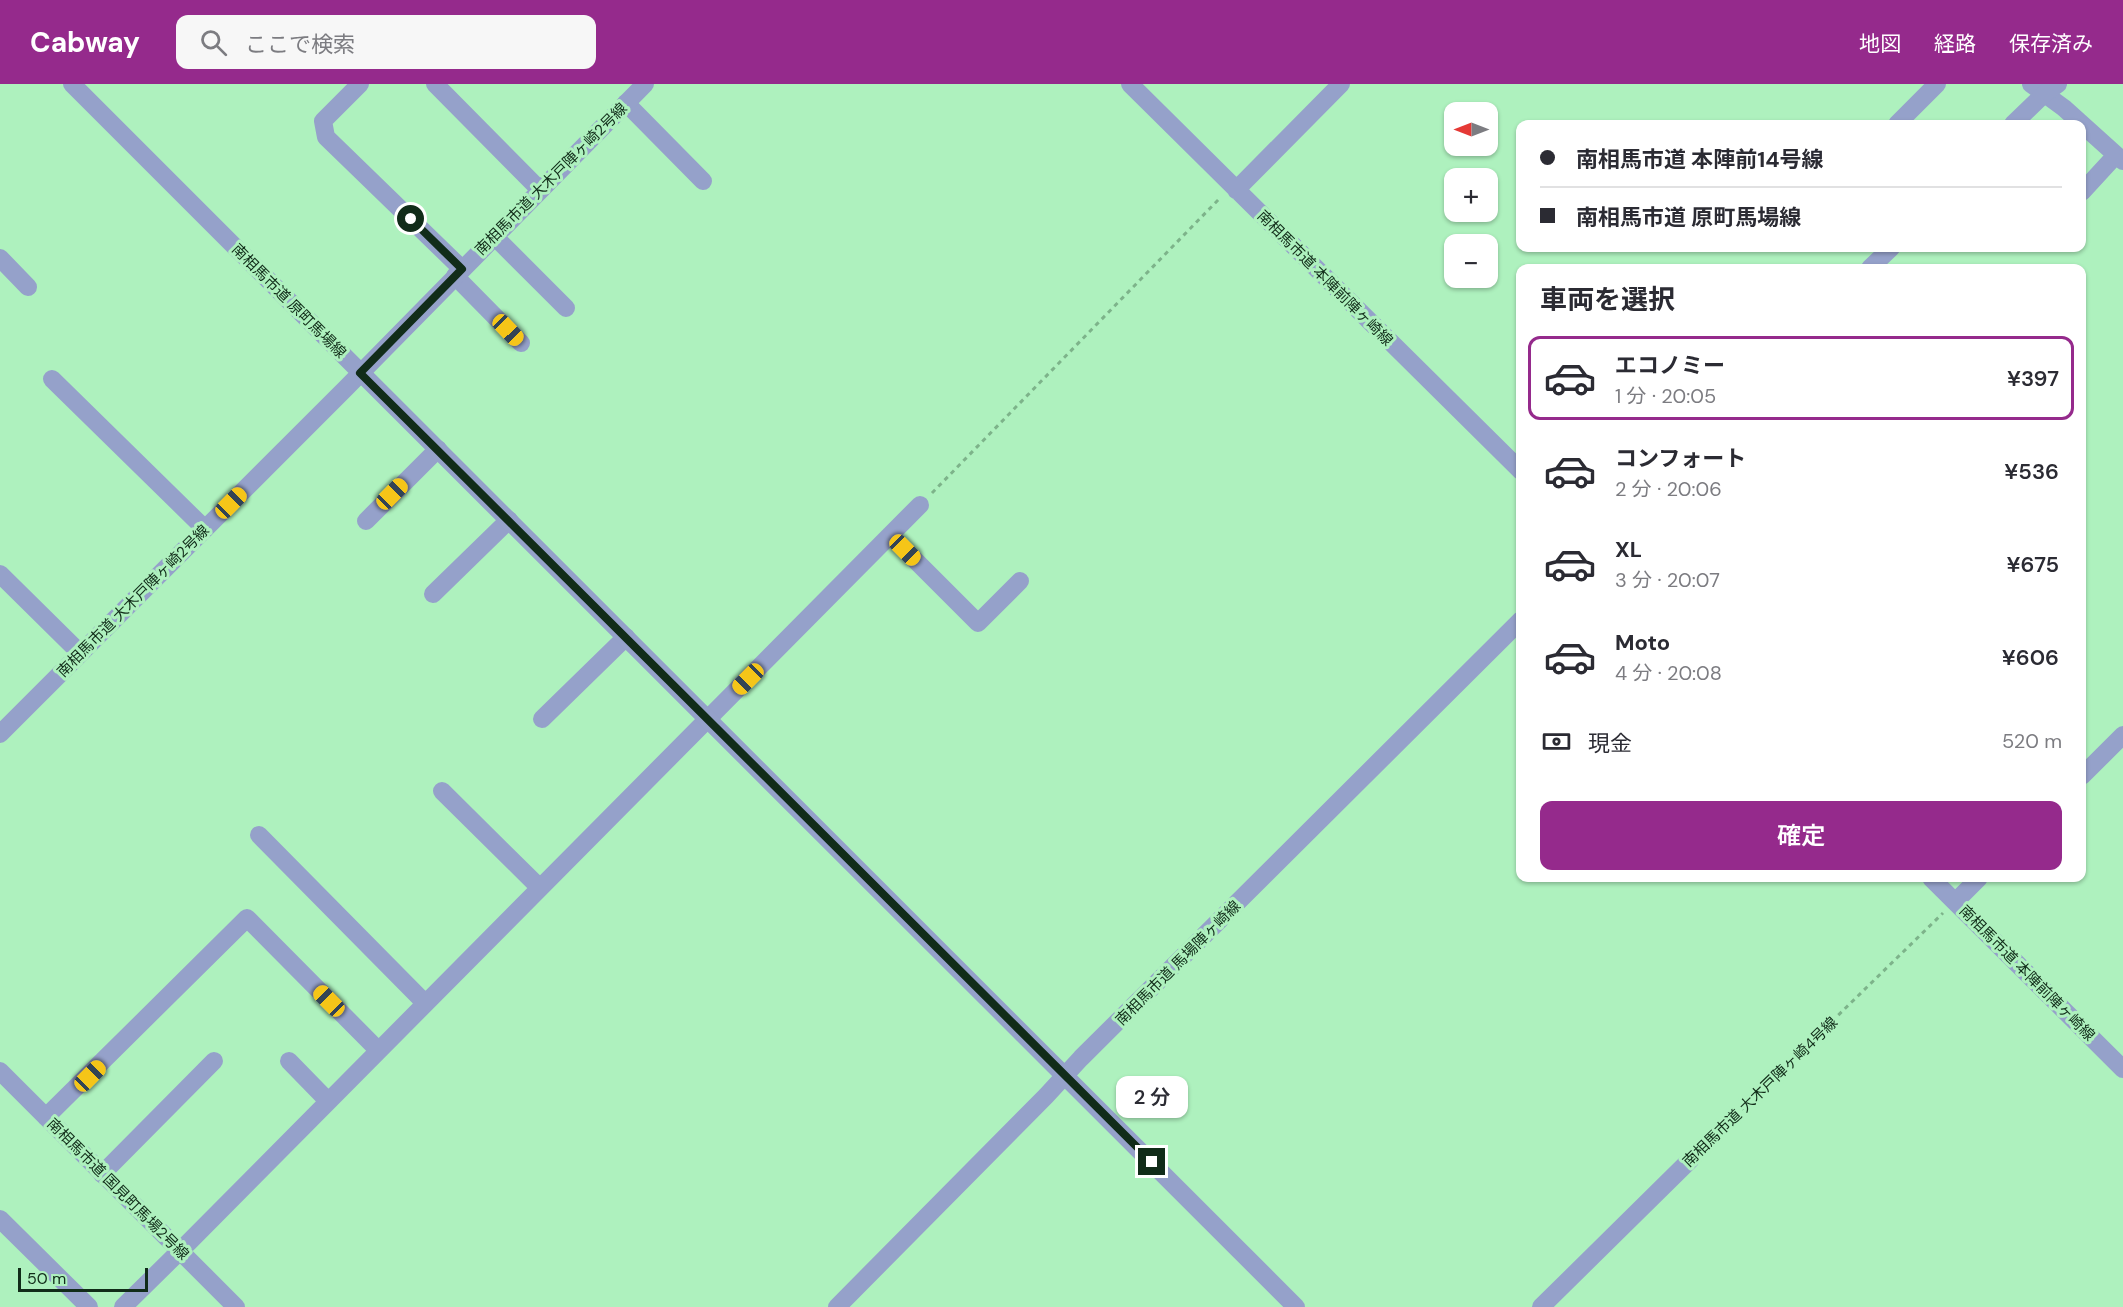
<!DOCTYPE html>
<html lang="ja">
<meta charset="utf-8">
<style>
:root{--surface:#fff;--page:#f7f7f7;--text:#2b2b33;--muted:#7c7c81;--line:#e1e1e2;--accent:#952a8c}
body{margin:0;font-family:"DM Sans","Noto Sans JP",sans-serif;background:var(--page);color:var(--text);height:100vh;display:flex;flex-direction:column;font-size:22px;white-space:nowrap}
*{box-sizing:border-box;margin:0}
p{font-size:20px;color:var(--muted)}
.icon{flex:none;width:33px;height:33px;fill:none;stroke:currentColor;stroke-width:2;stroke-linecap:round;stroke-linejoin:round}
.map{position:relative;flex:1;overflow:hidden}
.drawer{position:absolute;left:1516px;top:180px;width:570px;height:618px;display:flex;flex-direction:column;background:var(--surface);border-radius:12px;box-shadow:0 2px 4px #0004}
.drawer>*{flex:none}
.hud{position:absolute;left:1516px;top:36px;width:570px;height:132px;border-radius:12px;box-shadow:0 2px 4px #0004;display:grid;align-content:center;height:132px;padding:0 24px;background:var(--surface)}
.needle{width:39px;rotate:270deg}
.buttons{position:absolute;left:1444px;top:18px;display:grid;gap:12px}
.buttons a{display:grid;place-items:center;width:54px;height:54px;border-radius:12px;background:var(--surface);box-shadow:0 2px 4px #0004;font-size:30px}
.scale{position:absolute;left:18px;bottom:15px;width:130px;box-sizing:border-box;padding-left:6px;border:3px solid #112c19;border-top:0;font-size:16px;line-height:21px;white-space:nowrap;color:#112c19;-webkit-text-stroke:4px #aef1be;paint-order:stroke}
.end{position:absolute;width:27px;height:27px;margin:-14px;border:8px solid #112c19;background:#fff;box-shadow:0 0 0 3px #fff}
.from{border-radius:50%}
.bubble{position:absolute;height:42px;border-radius:12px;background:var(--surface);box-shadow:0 2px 4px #0004;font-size:20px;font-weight:600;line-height:42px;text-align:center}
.car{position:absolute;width:18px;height:36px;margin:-18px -9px;border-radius:8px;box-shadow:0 0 4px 2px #0007;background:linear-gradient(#f5c518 24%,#345 0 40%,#f5c518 0 76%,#345 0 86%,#f5c518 0)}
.hud b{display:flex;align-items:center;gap:21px;height:57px;font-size:22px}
.hud b+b{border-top:2px solid var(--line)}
.hud i{width:15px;height:15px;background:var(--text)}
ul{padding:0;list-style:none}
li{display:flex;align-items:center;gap:18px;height:84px;margin:0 12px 9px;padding:0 12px;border:3px solid transparent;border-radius:12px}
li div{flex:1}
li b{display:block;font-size:22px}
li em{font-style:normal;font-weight:600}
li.selected{border-color:var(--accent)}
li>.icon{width:54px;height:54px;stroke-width:1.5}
h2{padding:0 24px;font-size:27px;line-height:72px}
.pay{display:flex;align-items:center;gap:15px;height:66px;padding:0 24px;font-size:22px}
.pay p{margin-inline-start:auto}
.button{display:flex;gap:12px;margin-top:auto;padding:12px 24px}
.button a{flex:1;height:69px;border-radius:12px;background:var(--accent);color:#fff;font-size:24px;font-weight:600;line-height:69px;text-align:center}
header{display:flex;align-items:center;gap:36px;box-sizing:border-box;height:84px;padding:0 30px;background:var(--accent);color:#fff}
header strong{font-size:28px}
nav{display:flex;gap:33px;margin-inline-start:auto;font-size:21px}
.search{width:420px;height:54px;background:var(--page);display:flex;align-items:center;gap:15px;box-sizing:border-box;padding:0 21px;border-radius:12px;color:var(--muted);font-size:22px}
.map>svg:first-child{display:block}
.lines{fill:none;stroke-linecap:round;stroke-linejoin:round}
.path{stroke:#7db38a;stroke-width:3;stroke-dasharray:4.5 4.5;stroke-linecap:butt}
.minor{stroke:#95a1ca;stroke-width:18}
.tertiary{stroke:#95a1ca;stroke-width:18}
.route{stroke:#112c19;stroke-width:8}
.labels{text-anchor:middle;stroke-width:6;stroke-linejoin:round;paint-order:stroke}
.street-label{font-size:15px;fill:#112c19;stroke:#aef1be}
</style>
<header>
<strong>Cabway</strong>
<div class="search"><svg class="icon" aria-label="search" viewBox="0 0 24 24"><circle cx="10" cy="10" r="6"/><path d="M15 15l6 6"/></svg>ここで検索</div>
<nav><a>地図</a><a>経路</a><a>保存済み</a></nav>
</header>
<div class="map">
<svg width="2123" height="1223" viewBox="0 0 2123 1223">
<rect width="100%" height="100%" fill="#aef1be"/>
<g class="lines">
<path class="path" d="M932,409L1221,113
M1703,1063L1943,829"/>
<path class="minor" d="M360,0L323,37L326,53L462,185
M435,0L540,106
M1130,0L1521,387
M2031,0L2064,24L2123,77
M626,19L703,97
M1897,40L1937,0
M1236,106L1341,0
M2082,108L2116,71
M494,152L566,224
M0,174L28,203
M455,192L521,259
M52,295L205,445
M366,437L438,365
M890,451L978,539L1020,497
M0,490L80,569
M433,510L509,436
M542,635L626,553
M2082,692L2123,651
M442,707L540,804
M259,751L425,919
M1931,794L2123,985
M1955,818L1979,794
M289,977L328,1017
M46,1033L247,834L378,966
M102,1090L214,977
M0,1135L89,1223
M123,1223L189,1158L920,421
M1541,1223L1691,1075"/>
<path class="tertiary" d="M72,0L1296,1223
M2013,40L2044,10L2058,0
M1870,184L1891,164
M0,650L346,304L645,0
M0,987L236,1223
M837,1223L1046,1012L1081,974L1521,536"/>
</g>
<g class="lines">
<path class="route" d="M411,135L462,185L360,289L1152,1078"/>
</g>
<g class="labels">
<g class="street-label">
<text transform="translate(551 95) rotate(-45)" y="5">南相馬市道 大木戸陣ヶ崎2号線</text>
<text transform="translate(1325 194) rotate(45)" y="5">南相馬市道 本陣前陣ヶ崎線</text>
<text transform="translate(289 217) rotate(45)" y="5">南相馬市道 原町馬場線</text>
<text transform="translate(133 517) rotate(-45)" y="5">南相馬市道 大木戸陣ヶ崎2号線</text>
<text transform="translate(1178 879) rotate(-45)" y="5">南相馬市道 馬場陣ヶ崎線</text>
<text transform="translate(2027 889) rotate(45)" y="5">南相馬市道 本陣前陣ヶ崎線</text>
<text transform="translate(1760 1008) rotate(-44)" y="5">南相馬市道 大木戸陣ヶ崎4号線</text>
<text transform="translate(118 1105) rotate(45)" y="5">南相馬市道 国見町馬場2号線</text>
</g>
</g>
</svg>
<div class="buttons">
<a><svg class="needle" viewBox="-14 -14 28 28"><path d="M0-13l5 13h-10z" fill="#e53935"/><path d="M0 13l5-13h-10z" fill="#7c7c81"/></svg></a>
<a>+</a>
<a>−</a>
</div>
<div class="scale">50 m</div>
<i class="end from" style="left:411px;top:135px"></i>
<i class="end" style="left:1152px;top:1078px"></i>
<div class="bubble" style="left:1116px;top:992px;width:72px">2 分</div>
<i class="car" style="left:508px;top:246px;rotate:136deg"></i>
<i class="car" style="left:392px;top:410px;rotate:45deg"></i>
<i class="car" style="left:231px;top:419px;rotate:45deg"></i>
<i class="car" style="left:905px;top:466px;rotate:135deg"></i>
<i class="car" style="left:748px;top:595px;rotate:225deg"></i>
<i class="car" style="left:329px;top:917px;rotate:315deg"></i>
<i class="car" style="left:90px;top:992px;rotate:45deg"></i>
<div class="hud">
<b><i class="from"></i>南相馬市道 本陣前14号線</b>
<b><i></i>南相馬市道 原町馬場線</b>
</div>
<section class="drawer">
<h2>車両を選択</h2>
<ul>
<li class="selected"><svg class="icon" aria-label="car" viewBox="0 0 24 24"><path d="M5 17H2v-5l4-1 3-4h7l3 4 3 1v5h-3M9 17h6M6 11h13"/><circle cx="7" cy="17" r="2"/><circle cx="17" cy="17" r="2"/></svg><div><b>エコノミー</b><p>1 分 · 20:05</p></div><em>¥397</em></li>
<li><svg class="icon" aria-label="car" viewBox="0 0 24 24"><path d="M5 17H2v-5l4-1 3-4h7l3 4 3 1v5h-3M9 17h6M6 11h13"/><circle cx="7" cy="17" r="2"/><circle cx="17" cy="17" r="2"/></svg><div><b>コンフォート</b><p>2 分 · 20:06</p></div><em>¥536</em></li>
<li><svg class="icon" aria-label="car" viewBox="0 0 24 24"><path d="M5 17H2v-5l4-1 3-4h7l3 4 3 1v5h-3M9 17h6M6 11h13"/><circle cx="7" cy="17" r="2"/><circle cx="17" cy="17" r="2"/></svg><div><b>XL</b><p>3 分 · 20:07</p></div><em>¥675</em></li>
<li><svg class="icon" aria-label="car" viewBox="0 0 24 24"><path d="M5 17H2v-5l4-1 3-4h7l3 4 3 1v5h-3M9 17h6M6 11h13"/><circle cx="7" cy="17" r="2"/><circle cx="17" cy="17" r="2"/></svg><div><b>Moto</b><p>4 分 · 20:08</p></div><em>¥606</em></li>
</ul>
<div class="pay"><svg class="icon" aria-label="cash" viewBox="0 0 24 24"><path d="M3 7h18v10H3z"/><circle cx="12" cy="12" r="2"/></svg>現金<p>520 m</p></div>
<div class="button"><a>確定</a></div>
</section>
</div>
